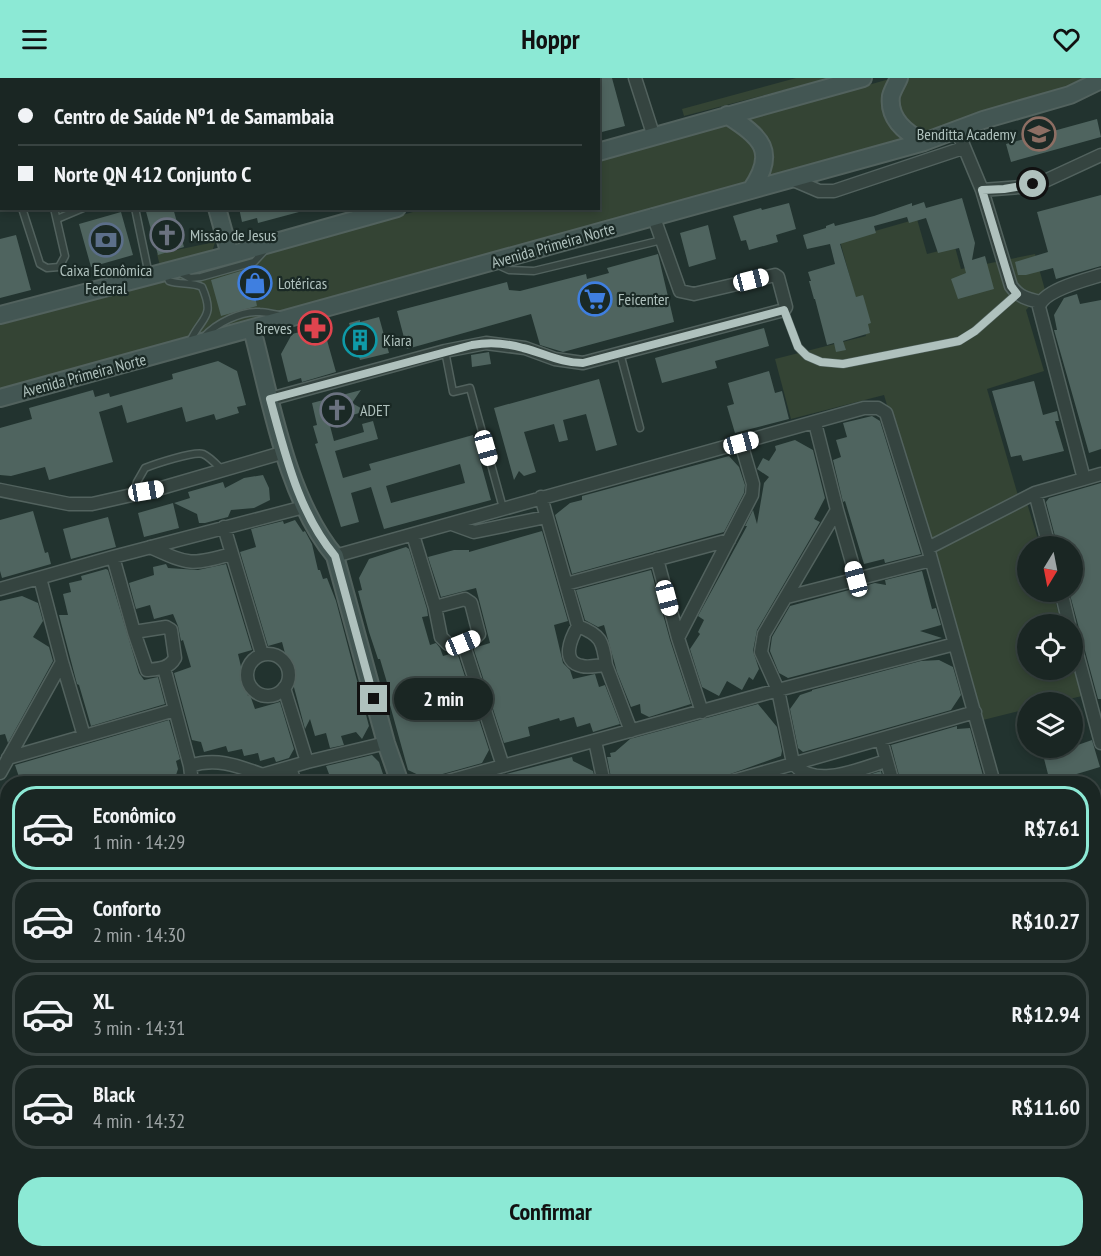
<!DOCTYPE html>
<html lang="pt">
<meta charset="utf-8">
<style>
:root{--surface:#1a2623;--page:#273230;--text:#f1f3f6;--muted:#9fa5a6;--line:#384341;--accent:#8ce9d5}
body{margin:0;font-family:"PT Sans Narrow",sans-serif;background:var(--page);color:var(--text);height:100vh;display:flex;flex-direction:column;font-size:22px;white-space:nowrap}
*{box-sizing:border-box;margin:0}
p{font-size:20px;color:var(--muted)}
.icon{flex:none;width:33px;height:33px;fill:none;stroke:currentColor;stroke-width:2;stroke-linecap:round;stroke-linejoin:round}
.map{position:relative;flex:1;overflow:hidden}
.side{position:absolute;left:0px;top:698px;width:1101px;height:482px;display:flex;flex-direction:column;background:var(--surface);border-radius:24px 24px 0 0;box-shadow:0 3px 9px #0003,0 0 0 2px var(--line)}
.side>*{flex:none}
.banner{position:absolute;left:0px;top:0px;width:600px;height:132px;box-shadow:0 3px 9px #0003,0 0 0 2px var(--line);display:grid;align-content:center;height:132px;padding:0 18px;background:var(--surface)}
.needle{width:39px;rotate:190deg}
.controls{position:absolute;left:1017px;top:458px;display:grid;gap:12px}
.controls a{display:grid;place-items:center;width:66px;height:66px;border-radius:50%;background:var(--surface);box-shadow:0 3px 9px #0003,0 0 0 2px var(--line);font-size:30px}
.end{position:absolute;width:27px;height:27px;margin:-14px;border:8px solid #afc1bd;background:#111;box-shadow:0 0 0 3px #111}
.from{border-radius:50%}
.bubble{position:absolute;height:42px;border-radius:21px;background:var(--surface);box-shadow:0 3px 9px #0003,0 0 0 2px var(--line);font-size:20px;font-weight:700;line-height:42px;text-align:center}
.car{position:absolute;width:18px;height:36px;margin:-18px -9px;border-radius:8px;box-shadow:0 0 4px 2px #0007;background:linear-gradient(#fff 24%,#345 0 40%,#fff 0 76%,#345 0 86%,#fff 0)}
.banner b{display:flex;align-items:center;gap:21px;height:57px;font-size:22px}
.banner b+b{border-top:2px solid var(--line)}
.banner i{width:15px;height:15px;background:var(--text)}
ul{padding:10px 0 0;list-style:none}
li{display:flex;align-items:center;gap:18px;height:84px;margin:0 12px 9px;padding:0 6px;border:3px solid var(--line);border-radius:24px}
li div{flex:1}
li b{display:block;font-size:22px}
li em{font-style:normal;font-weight:700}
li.current{border-color:var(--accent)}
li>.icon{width:54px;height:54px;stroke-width:1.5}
.primary-button{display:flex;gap:12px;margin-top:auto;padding:12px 18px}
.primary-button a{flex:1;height:69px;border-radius:24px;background:var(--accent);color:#111;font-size:24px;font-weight:700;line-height:69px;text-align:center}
header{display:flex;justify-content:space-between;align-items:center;height:78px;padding:0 18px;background:var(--accent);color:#111;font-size:27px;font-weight:700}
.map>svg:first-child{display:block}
.green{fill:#344434}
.building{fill:#4f645f;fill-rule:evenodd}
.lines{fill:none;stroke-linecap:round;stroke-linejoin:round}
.lane-casing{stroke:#52625e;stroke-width:9}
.street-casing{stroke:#52625e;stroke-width:15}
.secondary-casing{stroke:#52625e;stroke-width:20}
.lane{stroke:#354440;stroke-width:6}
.street{stroke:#354440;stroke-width:12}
.secondary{stroke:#435653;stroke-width:16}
.route{stroke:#afc1bd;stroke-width:8}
.labels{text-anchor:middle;stroke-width:4.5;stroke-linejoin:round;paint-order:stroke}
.poi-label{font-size:16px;fill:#afc1bd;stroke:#1a2925;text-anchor:start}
.street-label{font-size:16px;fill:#afc1bd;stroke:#1a2925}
</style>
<header><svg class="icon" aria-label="menu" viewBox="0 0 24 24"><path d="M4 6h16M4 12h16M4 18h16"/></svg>Hoppr<svg class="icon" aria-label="heart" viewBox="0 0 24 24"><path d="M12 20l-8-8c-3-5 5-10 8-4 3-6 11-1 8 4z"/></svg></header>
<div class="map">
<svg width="1101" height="1178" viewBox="0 0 1101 1178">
<rect width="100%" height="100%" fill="#22332f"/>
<path class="green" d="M0,0L69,1L2,2L0,99Z
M178,0H358L359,1L178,2Z
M796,0H831L684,38L682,31Z
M893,0H1101V5L0,323V247L424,131L598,130L599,83Z
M917,141L927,176L955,169L961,191L1035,176L1045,212L1026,232L1044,293L987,311L1019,421L928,465L884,317L791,341L775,281L866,258L840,163Z
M215,164L213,171L202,177L160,188L157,176Z
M1027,425L1040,468H1028V513H1052L1062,546H1028V591H1072L1073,585L1082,618L1057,624H1028L1027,631L979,643L930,472Z
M1101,848V866L1094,868V850Z"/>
<path class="building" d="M598,0H612L625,48L598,55Z
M1097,41L1101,59L1011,84L1006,66Z
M1101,117V188L1056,201L1053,190L1026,197H1018L1015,184L1048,174L1037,134Z
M962,120L975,165L972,182L985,178L994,211L958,221L951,201L966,195L959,170L938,175L926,140L909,145L907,139L874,148L876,155L840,166L856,219L863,217L871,245L868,246L870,255L843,263L846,272L836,274L834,265L827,267L815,221H814L809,203H811L808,194L835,186L830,166L807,171L803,157L826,150V148L834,145L835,148L874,138L912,125V128L924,124L926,130Z
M789,125L796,151L776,157L778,164L749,172L746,162L741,163L733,138L761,130L762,132Z
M145,130H173L184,169L158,177Z
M239,130H299V134L258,145L257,140L242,144Z
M121,134L133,177L91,189L79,146Z
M708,147L716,181L689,189L680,155Z
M16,157L31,212L0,220V161Z
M658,176L674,244L563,274L540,267L531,236L407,271L397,233L507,204L509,212L520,213L586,196L587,201L609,195L607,190Z
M247,191L249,200L263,197L268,215L255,218L257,228L221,238L211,202Z
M1077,216L1080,226L1101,222V371L1089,375L1054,252H1057L1054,237L1064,220Z
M379,239L389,275L360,282L349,245L360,242V244Z
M323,248L336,294L302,304L301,300L288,304L281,276L292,256Z
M764,250L769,268L715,283L717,290L662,305L655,280Z
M489,274L491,286L472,289L471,277Z
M218,283L237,293L246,327L237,329L239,335L216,342L214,336L186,344L182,329L127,345L122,327L99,334L113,384L49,402L45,389L11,398L0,397V350L32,341L29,330L93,312L95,319L109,315L110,319L173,301L172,296Z
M769,293L775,315L782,313L789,341L735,355L727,328L734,326L728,305Z
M599,301L617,367L596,373L586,336L563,342L568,362L559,364L554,346L524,354L536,394L524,398L519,393L514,402L494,330Z
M1034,303L1043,337L1057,333L1059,343H1055L1064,373L1023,383L1021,377L1011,379L992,313Z
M361,312L352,325L366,333L329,344L334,363L364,354L362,346L373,343L378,361L335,373L343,400L371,392L369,386L473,357L491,422L384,451L371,409L351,415L359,444L341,449L315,366L318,365L313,348L317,347L312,325ZM460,386L465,405L391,425L386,408Z
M872,338L880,343L921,476L885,485L884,481L864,486L845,423L843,424L833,382L841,379L836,362L847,359L843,345Z
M795,362L813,372L825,420L814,441L820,444L757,552L753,573L759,591L753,602L749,599L742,612L727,603L719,618L702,609L690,571L700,556L698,554L704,542L698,538L747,448H745L753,432L757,446L764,405L769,399L757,391L763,380L769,383L776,372L775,368Z
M729,378L739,389L745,407L744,415L724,454L572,496L555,437L570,425L582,422V418Z
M263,397L269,410L270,422L254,430L231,432L228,439L205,445H199L197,436L174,425L190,420L188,414L223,404L225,410L244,400Z
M1101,405V621H1098L1069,513H1072V468H1064L1061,460L1056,462L1046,424L1049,420Z
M173,425L179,450L144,459L138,435Z
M33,433L45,475L48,474L51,486L2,500L0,493V442Z
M108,439L116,469L71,481L63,451Z
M295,442L303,454L305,453L312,466L318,492H320L323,501L327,500L336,523L369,648L362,661L356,654L341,658L344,667L330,670L326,655L315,658L310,641L305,651L282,564L268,568L240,474L256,469L251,451L283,443L284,446Z
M542,453L568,543L554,547L563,585L570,592L573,601L595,596L599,609L605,607L620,646L593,654L590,645L577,649L574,639L560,643L559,640L528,649L530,658L504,665L474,572V570L490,565L476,510L441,519L428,479L454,472H469V474Z
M406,469L409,471L427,531L428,538L422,539L430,567L436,565L440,570L443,578L457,574L489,672L482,685L439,697L433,704L408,692L385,609L388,608L380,581H378L369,554L358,513L362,512L359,500L369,481Z
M166,486L168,490L198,492L226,486L252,572L238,576L248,618L250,617L255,631L280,624L294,671L289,680L276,684L274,679L260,683L258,675L244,678L242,671L228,674L226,668L204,674L201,664L192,662L174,595L191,589L183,562L181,563L178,548L173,536L154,541L150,527L136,531L129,505L154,497L153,489Z
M106,491L108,492L139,595L144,602L158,599L165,626L91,648L79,607L77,606L59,537H68L63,516L71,514L69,505L82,502L81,498Z
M651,492L670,562L691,626L649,639L641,635L640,626L631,629L617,594L604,547L598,549L585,542L576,512Z
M922,493L932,531L936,530L941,547L920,553L942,560L788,600L779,595L770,573L772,559L790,528L875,505L886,507L885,502Z
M22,518L38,525L43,543L33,559L49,569L53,583L8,665L5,656L0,657V523Z
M939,582L953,589L961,617L951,632L803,674L798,670L790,631L800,617L812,613V612L921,583Z
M758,626L777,649L782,673L781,678L705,705H612L607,679H611L610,675L615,674L630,661Z
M169,642L180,681L176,683L178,691L176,697L178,705H21L15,687Z
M957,648V651L970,650L985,705H901L891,667Z
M1092,662L1100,689L1050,704L1041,669H1072Z
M372,677L379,684L386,705H309V702L329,696L326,688Z
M572,679L573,683L593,693L596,705H483V702Z
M881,693L884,705H849V703Z"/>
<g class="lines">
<defs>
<path id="lane" d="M461,0L462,2
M22,130L40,186L47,190L59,189L65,178L54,130
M135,130L149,197
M57,141L83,130
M498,187L509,192L534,193L662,162
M177,193L190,200L201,199L254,184L265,172
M165,194L169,203C180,207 192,204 202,209C216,241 201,238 190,264
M784,232L798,269L807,278L821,284L843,286L959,263L975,253L1017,216
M204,259C216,245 241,233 260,234C266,234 272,236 279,237
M445,273L453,314L470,310L503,430
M620,275L640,350
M134,415L137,404L145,390C155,386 194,373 203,376C210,379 216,386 222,392
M1096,1178L1101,1174"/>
<path id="street" d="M76,0V2
M635,0L654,59
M416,2L421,0
M957,52L982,112L1020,109L1047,102L1101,77
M0,92H2
M791,101L819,113H834L963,70
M982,112L1011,208C1019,219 1027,221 1040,224
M270,321L445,273L486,265L525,270L555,281L583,285L784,232L786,229L778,199L775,197L694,216L680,213L653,137
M815,345L837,432L764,556L761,574L778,612L793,685C814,712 859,691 886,683
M1084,401L1039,229C1043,212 1085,202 1101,197
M0,412L69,426H92L158,411L285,374
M541,419L578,548
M837,432L857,502
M452,446L474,454L546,439
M224,449L262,576
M413,457L435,529
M1049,468L1035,415L1101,396
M150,469C188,486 190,488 231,476
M928,470L1035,415
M335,478L864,330H878L886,335L928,470L994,705
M113,479L134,554
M657,481L678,560
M566,506L729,462
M0,511L113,479L304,429
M1061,513L1069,546
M787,519L931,482
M465,521L471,525L479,556C472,564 457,568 448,566L441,559L435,529Z
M578,548C601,557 603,563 606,587C599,587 589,590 582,588C560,584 571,560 578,548Z
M166,549L171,552L175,580C169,591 158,591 147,592L134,554Z
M1072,557L1101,665
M463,565L503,688
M247 597a21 21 0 1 1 42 0a21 21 0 1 1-42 0Z
M62,584L84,658
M606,587L631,653
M164,590L190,688L192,705
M284,610L307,684
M702,634L678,560L752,417L753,406L741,365
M881,662L893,705
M595,663L604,705
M8,680L175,632
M190,688C216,679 238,688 263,697
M290,689L295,705
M0,695L62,584L40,500
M234,705L307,684L386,665
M441,705L778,612L955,566
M726,705L975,634
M0,772L8,802
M0,1024L8,1022
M0,1104L8,1102
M86,1172L87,1178
M188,1172L190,1178
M592,1172L594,1178
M712,1172L714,1178
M790,1172L791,1178
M221,1178L225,1172
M311,1178L315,1172
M326,1178L349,1172
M870,1178L893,1172"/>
<path id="secondary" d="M182,0L183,2
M899,0C897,5 892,13 891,18C888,41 906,55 924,64
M727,37C761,59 778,73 751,112
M598,74L863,0
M217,130L230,177
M0,237L230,177L397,130
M252,251C271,323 287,421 335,478L386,665L400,705
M0,320L924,64L983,42L1070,17L1101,2
M488,1172L490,1178"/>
</defs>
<use href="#lane" class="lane-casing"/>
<use href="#street" class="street-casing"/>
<use href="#secondary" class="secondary-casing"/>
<use href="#lane" class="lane"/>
<use href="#street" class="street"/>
<use href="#secondary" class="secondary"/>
</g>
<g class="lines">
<path class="route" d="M374,621L335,478C298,434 285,375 270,321L472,267C489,264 506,265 523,270C544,275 561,285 583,285L784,232L798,269L807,278L821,284L843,286L959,263L975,253L1017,216L1011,208L982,112L1004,111L1033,106"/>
</g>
<defs>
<symbol id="university-ring" viewBox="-11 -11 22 22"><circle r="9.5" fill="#1a2925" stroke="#8d6e63" stroke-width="1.5"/><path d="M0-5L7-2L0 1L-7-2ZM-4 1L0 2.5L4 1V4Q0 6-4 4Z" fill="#8d6e63"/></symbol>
<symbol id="church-ring" viewBox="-11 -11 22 22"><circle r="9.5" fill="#1a2925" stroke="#6b7280" stroke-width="1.5"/><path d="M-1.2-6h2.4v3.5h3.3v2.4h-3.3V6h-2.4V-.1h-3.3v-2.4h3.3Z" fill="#6b7280"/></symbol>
<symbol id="bank-ring" viewBox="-11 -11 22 22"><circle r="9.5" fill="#1a2925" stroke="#5c6f8a" stroke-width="1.5"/><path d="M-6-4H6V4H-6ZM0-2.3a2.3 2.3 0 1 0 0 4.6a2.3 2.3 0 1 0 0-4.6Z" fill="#5c6f8a"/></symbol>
<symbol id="shop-ring" viewBox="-11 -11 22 22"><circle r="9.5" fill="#1a2925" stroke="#3f7fe0" stroke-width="1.5"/><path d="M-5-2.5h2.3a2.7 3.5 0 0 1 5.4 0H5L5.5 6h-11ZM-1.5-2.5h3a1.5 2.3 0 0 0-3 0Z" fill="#3f7fe0"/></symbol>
<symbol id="supermarket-ring" viewBox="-11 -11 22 22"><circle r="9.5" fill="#1a2925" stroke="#3f7fe0" stroke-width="1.5"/><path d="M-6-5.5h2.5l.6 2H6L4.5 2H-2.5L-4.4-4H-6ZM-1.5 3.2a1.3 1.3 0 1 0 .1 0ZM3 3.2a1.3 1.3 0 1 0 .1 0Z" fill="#3f7fe0"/></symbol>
<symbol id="pharmacy-ring" viewBox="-11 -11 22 22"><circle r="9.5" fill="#1a2925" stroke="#e0444e" stroke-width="1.5"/><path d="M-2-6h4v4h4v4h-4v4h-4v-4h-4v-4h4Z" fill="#e0444e"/></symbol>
<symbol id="building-ring" viewBox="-11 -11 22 22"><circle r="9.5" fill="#1a2925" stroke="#0f9aa8" stroke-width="1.5"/><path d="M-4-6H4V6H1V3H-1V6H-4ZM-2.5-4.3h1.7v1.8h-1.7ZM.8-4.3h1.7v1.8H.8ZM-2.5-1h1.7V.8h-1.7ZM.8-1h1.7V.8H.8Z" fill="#0f9aa8"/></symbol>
</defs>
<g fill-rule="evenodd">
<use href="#university-ring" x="1020" y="37" width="38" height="38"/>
<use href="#church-ring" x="148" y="138" width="38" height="38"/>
<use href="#bank-ring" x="87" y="143" width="38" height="38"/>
<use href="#shop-ring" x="236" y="186" width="38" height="38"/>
<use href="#supermarket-ring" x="576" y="202" width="38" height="38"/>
<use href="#pharmacy-ring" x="296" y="231" width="38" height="38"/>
<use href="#building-ring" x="341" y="243" width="38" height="38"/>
<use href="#church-ring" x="318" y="313" width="38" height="38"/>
</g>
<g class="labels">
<g class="poi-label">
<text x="1016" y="62" text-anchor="end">Benditta Academy</text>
<text x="190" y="163">Missão de Jesus</text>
<text x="106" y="198" text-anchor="middle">Caixa Econômica<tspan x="106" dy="18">Federal</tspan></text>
<text x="278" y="211">Lotéricas</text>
<text x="618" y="227">Feicenter</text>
<text x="292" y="256" text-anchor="end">Breves</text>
<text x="383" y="268">Kiara</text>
<text x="360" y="338">ADET</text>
</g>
<g class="street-label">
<text transform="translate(553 167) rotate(-16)" y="6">Avenida Primeira Norte</text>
<text transform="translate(84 297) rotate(-15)" y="6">Avenida Primeira Norte</text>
</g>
</g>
</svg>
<div class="controls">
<a><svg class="needle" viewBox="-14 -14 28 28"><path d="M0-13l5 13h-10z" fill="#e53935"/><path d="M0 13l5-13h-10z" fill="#9fa5a6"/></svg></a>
<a><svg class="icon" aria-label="locate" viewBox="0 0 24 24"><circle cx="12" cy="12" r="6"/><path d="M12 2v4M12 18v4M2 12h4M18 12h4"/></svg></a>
<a><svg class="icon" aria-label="layers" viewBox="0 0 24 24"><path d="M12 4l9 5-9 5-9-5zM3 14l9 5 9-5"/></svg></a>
</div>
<i class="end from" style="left:1033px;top:106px"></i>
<i class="end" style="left:374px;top:621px"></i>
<div class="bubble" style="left:394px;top:600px;width:99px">2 min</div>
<i class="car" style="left:751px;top:202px;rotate:76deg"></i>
<i class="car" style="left:741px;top:365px;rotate:75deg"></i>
<i class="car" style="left:486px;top:370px;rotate:164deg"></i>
<i class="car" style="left:146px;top:413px;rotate:80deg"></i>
<i class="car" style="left:856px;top:501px;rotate:345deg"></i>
<i class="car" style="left:667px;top:520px;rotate:165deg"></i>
<i class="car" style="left:463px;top:565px;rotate:68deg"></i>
<div class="banner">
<b><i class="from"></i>Centro de Saúde Nº1 de Samambaia</b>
<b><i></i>Norte QN 412 Conjunto C</b>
</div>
<section class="side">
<ul>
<li class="current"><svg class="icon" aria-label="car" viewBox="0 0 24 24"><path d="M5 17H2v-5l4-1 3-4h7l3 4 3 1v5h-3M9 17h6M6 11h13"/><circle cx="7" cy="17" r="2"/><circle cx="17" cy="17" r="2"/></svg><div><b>Econômico</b><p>1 min · 14:29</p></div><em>R$7.61</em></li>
<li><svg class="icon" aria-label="car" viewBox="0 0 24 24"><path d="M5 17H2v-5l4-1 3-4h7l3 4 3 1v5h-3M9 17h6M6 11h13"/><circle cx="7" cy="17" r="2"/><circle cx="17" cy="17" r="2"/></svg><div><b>Conforto</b><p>2 min · 14:30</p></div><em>R$10.27</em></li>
<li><svg class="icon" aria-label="car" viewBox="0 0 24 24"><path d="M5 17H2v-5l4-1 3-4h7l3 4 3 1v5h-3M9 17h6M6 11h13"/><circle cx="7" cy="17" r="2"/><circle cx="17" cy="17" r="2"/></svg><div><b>XL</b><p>3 min · 14:31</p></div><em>R$12.94</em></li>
<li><svg class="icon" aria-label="car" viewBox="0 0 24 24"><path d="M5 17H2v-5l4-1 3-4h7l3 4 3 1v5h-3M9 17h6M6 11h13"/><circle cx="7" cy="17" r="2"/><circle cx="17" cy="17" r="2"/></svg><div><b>Black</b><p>4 min · 14:32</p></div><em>R$11.60</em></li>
</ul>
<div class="primary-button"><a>Confirmar</a></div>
</section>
</div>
